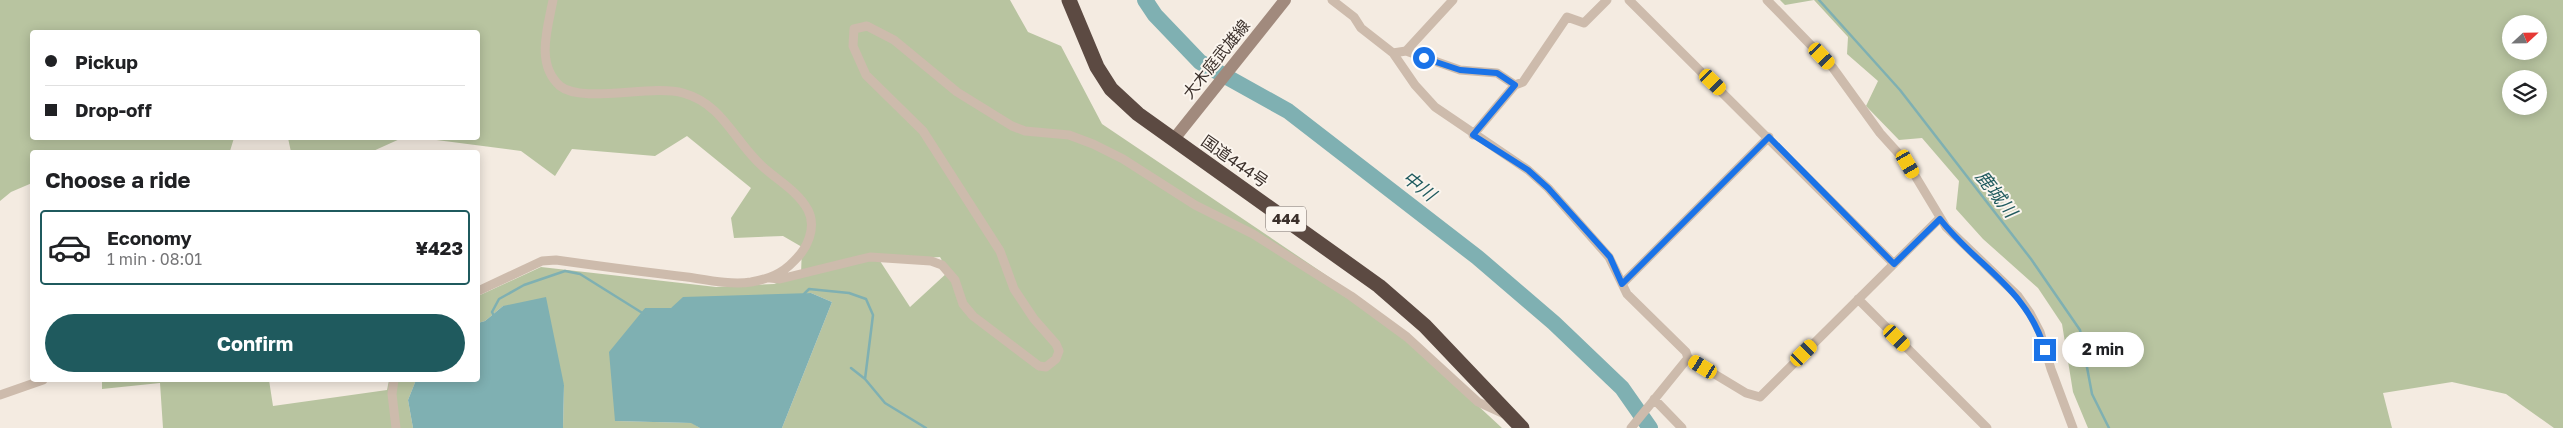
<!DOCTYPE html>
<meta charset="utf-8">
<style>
:root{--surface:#fff;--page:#f2f2f2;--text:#202124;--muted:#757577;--line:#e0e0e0;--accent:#1f5a5e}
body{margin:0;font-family:"Golos Text","Noto Sans JP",sans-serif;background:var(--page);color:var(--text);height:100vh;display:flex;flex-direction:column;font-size:19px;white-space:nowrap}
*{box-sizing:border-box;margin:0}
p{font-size:16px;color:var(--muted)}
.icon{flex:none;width:28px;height:28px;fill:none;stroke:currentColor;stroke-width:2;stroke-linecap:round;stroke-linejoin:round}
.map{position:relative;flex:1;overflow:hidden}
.sheet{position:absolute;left:30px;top:150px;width:450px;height:232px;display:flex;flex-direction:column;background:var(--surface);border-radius:5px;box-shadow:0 2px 12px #0003}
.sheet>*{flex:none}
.guide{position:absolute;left:30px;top:30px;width:450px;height:110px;border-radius:5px;box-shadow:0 2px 12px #0003;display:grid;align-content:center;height:110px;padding:0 15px;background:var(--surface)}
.needle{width:32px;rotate:68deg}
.buttons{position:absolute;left:2502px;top:15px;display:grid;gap:10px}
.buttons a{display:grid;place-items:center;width:45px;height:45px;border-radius:50%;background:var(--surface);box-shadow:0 2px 12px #0003;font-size:25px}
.end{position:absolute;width:22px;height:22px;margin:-11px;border:6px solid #1a73e8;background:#fff;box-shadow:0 0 0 2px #fff}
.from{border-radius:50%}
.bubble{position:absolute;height:35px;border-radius:18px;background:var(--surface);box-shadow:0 2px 12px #0003;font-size:16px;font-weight:700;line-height:35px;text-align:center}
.car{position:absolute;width:15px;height:30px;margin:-15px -8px;border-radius:6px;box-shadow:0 0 4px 1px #0007;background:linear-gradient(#f5c518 24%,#345 0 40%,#f5c518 0 76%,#345 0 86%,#f5c518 0)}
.guide b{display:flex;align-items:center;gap:18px;height:48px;font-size:19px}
.guide b+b{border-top:1px solid var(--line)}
.guide i{width:12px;height:12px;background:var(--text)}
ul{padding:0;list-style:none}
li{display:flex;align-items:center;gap:15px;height:75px;margin:0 10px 8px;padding:0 5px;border:2px solid transparent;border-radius:5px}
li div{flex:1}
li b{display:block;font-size:19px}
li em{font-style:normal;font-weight:700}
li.on{border-color:var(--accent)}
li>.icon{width:45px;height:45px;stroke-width:1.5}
h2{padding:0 15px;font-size:22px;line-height:60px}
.cta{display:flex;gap:10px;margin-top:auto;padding:10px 15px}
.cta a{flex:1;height:58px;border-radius:30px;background:var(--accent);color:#fff;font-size:20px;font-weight:700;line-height:58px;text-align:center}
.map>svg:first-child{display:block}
.green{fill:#b8c4a0;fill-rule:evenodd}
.water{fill:#7fb0b2}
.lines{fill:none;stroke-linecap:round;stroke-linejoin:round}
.stream{stroke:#7fb0b2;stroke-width:2.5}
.river{stroke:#7fb0b2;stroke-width:16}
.street{stroke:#cdbbac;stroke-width:9}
.secondary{stroke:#a18a7d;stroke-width:12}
.highway{stroke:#5c4a42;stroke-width:15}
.route{stroke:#1a73e8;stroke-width:6}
.labels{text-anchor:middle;stroke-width:4;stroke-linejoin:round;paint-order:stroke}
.shield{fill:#fbf5ee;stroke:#756b66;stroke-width:1}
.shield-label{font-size:15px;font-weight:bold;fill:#3b302b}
.street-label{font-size:16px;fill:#3b302b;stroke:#fbf5ee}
.water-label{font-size:18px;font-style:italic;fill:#1f5a5e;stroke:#fbf5ee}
</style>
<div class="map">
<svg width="2563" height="428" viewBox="0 0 2563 428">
<rect width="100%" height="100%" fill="#f4ebe1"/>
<path class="green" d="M0,0H1010L1028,32L1061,46L1102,124L1366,302L1502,428H782L832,302L811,293L671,308H645L615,421L692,423L700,428H563L564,385L503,306L485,321L478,323V296L541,267L716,287L774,284L801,274L802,247L783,236L734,238L731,218L751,188L687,136L655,156L572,149L555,176L521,151L421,138H478V32H32V138H234L230,151L32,152V183L11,192L0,201ZM940,257L948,272L910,307L880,261Z
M1780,0H2563V428H2554L2506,394L2452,382L2383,393L2392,428H2088L2073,392L2062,324L2038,288L1983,239L1956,209L1959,181L1922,138L1899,140L1866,106L1878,81L1847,54L1848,37L1814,0L1785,5ZM2511,24H2539V51H2511ZM2511,79H2539V106H2511Z
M288,138H402L371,152H291Z
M102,380H269L273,406L387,390L389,380H416L408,400L413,428H163L160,383L102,389Z"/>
<path class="water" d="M811,293L832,302L782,428H700L691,423L615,421L609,352L645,308H671L683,297Z
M546,297L564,385L563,428H413L408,400L416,380H478V323L485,321L503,306Z"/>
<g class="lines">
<path class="stream" d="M1819,0L1900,90L2031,259L2080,330L2092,394L2109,428
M804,294L809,289L849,293L866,299L873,315L865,379
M494,316L492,312L499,299L524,285L565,271L580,274L644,314
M851,368L865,379L885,403L926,428"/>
<path class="river" d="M1145,0L1155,15L1200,62L1288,111L1477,257L1554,323L1622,388L1650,428"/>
<path class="street" d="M1332,0L1354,17L1361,28L1393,53L1415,85L1435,107L1528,170L1548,188L1609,257L1627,294L1686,352L1688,358L1746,393L1760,397L1939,219
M1629,0L1894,264
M1767,0L1833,68L1880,133L1908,164L1946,227L2018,296L2030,313L2040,332L2051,369L2073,428
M1406,51L1453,0
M1393,53L1406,51L1460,70L1497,73L1515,85L1473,135
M1515,85L1523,82L1567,17L1584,23L1607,0
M770,278L780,279L870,257L931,261L942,265L955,280L963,304L973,316L1039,366L1046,367L1056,359L1059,351L1056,344L1034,319L1014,289L1000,251L923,131L866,75L853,46L854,29L867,26L894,40L957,92L1012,126L1025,131L1069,135L1093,144L1123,159L1195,205L1253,234L1351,296L1407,337L1478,402L1504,414
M1622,284L1769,137
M478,291L542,261L556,260C599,266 643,272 687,277C707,280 731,285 751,282C768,279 782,274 794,261C807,249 817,228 808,210C798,191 777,180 762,166C734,141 723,104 683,93C652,84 582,104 560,86C535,64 548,27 553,0
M1858,299L1987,428
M394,380L392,394L396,428
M0,395L43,380
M1654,399L1682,428
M1631,428L1688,358"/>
<path class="secondary" d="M1174,139L1285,0"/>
<path class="highway" d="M1069,0L1097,67L1111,89L1138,114L1379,286L1425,326L1522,428"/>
</g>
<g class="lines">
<path class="route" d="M1424,58L1460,70L1497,73L1515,85L1473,135L1528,170L1548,188L1610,257L1622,284L1769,137L1894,264L1940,219C1977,267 2027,288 2045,350"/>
</g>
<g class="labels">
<rect class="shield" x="1266" y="206.5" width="40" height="25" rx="4"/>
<g class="shield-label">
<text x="1286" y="224">444</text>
</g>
<g class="street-label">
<text transform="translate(1216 59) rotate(-51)" y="6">大木庭武雄線</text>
<text transform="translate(1235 161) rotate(35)" y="6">国道444号</text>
</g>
<g class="water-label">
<text transform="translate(1419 186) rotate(38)" y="6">中川</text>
<text transform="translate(1996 194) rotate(52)" y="6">鹿城川</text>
</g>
</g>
</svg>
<div class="buttons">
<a><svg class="needle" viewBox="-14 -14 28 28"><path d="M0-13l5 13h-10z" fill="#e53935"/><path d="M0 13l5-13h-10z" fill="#757577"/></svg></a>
<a><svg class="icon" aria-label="layers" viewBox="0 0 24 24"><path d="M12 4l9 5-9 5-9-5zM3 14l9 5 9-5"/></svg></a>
</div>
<i class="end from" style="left:1424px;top:58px"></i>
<i class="end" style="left:2045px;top:350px"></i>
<div class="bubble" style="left:2062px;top:332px;width:82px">2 min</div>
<i class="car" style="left:1822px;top:56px;rotate:137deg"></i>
<i class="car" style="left:1713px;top:82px;rotate:134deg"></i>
<i class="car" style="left:1908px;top:164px;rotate:150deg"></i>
<i class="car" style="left:1897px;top:338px;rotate:135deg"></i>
<i class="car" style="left:1804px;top:353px;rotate:45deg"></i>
<i class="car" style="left:1703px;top:367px;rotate:301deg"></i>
<div class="guide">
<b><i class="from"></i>Pickup</b>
<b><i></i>Drop-off</b>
</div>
<section class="sheet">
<h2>Choose a ride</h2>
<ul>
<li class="on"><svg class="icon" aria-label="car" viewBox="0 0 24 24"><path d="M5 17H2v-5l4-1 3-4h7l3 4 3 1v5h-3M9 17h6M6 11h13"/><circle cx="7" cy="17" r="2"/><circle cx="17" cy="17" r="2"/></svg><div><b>Economy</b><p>1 min · 08:01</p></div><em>¥423</em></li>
</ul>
<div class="cta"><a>Confirm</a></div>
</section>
</div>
